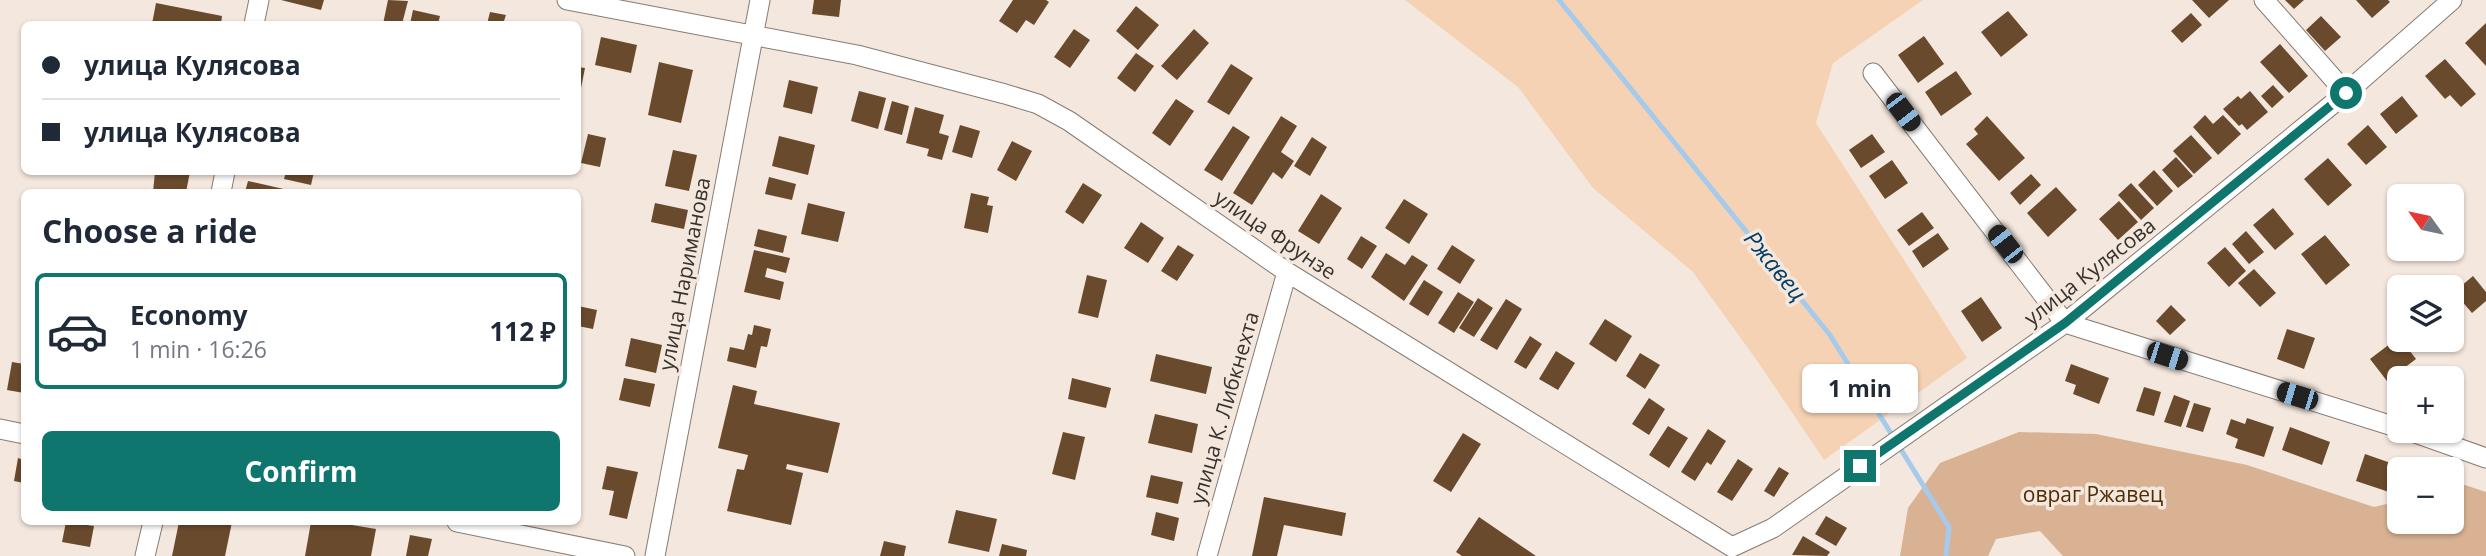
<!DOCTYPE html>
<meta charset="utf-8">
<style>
:root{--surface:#fff;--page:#f2f2f3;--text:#1f2937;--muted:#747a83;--line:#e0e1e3;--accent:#0f766e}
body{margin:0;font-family:"Open Sans",sans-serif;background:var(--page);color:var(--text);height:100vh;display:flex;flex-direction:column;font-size:26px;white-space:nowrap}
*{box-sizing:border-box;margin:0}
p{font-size:23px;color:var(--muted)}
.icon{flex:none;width:38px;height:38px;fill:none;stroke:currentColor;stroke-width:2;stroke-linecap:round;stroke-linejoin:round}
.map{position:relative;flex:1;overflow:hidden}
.drawer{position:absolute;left:21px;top:189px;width:560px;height:336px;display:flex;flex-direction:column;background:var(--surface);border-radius:10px;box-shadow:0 2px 5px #0004}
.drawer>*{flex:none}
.guide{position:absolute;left:21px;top:21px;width:560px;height:154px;border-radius:10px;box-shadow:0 2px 5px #0004;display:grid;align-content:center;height:154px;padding:0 21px;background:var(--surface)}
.needle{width:46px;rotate:303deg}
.fabs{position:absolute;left:2387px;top:184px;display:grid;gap:14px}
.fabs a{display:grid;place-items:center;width:77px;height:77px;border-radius:10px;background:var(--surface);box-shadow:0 2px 5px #0004;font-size:35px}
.end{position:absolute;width:32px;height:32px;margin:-16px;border:9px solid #0f766e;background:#fff;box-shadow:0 0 0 4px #fff}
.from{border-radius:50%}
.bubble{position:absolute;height:49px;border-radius:10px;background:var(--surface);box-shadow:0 2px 5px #0004;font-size:23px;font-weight:700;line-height:49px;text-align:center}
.car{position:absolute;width:21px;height:42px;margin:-21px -10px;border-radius:9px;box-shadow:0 0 5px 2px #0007;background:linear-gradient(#222 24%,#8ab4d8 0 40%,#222 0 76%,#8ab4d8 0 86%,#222 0)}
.guide b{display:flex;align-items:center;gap:24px;height:66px;font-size:26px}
.guide b+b{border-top:2px solid var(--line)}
.guide i{width:18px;height:18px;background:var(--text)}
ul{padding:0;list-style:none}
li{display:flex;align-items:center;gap:21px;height:116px;margin:0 14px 10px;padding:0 7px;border:4px solid transparent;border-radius:10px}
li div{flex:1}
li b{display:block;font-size:26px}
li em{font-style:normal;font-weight:700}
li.current{border-color:var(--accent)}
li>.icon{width:63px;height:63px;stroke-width:1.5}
h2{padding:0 21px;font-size:32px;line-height:84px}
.primary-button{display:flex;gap:14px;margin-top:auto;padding:14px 21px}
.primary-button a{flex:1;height:80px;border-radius:10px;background:var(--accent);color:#fff;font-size:28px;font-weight:700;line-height:80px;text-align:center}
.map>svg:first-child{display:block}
.green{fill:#f6d2b4}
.forest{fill:#d8b292}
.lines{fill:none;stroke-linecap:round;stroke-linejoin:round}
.stream{stroke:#a6caec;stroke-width:5}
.building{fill:#6a4a2c}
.minor-casing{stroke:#877c72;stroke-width:21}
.minor{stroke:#fff;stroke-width:19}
.route{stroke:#0f766e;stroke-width:9}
.labels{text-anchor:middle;stroke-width:7;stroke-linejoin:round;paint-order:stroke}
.street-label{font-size:21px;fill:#37322e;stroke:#f4e7dd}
.park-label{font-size:21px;fill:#502c03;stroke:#f4e7dd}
.water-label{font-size:23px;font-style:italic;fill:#023d68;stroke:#f4e7dd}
</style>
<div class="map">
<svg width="2486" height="556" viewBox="0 0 2486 556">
<rect width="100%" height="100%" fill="#f4e7dd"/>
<path class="green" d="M1405,0H1923L1833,63L1816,123L1967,358L1824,460L1758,362L1693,272L1593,188L1518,87Z"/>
<path class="forest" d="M2019,432L2096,434L2247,465L2374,507L2399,501V522H2452V485L2459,483L2486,492V556H2063L2040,531L1996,539L1988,556H1900L1908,508L1940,463Z"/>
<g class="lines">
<path class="stream" d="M1559,0L1830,335L1949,527L1946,556"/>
</g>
<path class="building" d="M281,0H324L321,10Z
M388,0L408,1L402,24H383Z
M814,0H841L839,17L812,14Z
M1013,0H1046L1049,2L1034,25L1026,20L1017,33L999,21Z
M2192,0H2229L2209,18Z
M2285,0H2304L2294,9Z
M2356,0H2388L2390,2L2372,18Z
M156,3L222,16L221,24H152Z
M1136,6L1159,25L1138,50L1116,31Z
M413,10L440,16L438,24H410Z
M2008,11L2028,35L2001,57L1981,32Z
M490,12L506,15L503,24H487Z
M2191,13L2202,25L2182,43L2171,31Z
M2321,16L2341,37L2325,51L2306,30Z
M2486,23V66L2465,43Z
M1074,29L1090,40L1070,68L1054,57Z
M1194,29L1209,43L1177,80L1161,66Z
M1924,36L1944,64L1918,83L1898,55Z
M601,37L637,45L631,73L595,65Z
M2280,44L2308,76L2289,93L2260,62Z
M1136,53L1154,66L1135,92L1117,78Z
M2445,59L2476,94L2461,107L2450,95L2445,99L2425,76Z
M659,62L693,70L681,123L648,115Z
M1231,64L1253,78L1229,115L1207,102Z
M578,67L585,68L579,98H578Z
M1956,71L1972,94L1941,116L1925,92Z
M789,80L818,87L812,114L783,107Z
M2273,85L2284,97L2272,108L2261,96Z
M859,91L886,98L878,129L851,121Z
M2250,91L2268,112L2247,130L2242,124L2239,126L2223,109L2238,96L2241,99Z
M2402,96L2418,116L2396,134L2380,114Z
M1176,99L1194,111L1170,146L1152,133Z
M892,101L909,106L902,135L884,130Z
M915,107L944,115L939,133L949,136L942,160L927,156L929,149L906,143Z
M2205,115L2213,124L2223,115L2241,134L2218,155L2193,127Z
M1281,116L1297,126L1281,152L1294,161L1282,179L1273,172L1252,205L1233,193Z
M1987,116L2025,158L1999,181L1966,144L1978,134L1974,129Z
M960,125L980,131L972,158L952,152Z
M2368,125L2387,147L2366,165L2347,144Z
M1233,126L1250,137L1222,181L1204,170Z
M588,134L606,138L600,167L581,163Z
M1872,134L1885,152L1861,168L1849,150Z
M2191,135L2212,158L2194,174L2173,151Z
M779,136L815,145L808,175L772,166Z
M1312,137L1327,147L1310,176L1294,166Z
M1012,141L1032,151L1016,181L997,170Z
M673,150L697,155L689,191L665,186Z
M2176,157L2193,176L2178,188L2162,170Z
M2328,158L2352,185L2328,206L2304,179Z
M1892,160L1908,183L1885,199L1869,176Z
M2154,170L2173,191L2157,206L2138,185Z
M155,172H190L186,192H153Z
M286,172H314L311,185L284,179Z
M2031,174L2041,185L2020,205L2010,193Z
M769,177L796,184L792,200L765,194Z
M248,181L288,190L287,192H245Z
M1083,183L1102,195L1083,224L1065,212Z
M2131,183L2154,208L2141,220L2118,195Z
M2056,187L2077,210L2048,237L2027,213Z
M971,193L989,197L987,205L993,206L988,233L964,228Z
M1321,194L1342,208L1319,244L1298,231Z
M1404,199L1428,214L1409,244L1385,228Z
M2119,201L2138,222L2118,240L2099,219Z
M655,203L688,210L684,229L651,222Z
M808,203L845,212L838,242L801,234Z
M2273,208L2294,234L2275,250L2253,225Z
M1922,212L1934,228L1909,246L1897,230Z
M1141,222L1164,238L1148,263L1124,248Z
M758,229L787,236L783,253L754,246Z
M2246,231L2264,252L2249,264L2232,244Z
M1938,233L1949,249L1923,268L1912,251Z
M2325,235L2350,265L2326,285L2301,254Z
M1361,236L1377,246L1362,269L1347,259Z
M1178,245L1194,255L1177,281L1161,271Z
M1452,245L1475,260L1460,284L1437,269Z
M2225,247L2246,271L2229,287L2207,263Z
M754,250L790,258L786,273L767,268L765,277L784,282L780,300L744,292Z
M1386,253L1405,265L1412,255L1428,265L1404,301L1371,277Z
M2254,269L2276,293L2260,307L2238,283Z
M1087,275L1107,280L1098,318L1078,313Z
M2473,276L2486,292V301L2472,313L2454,292Z
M1424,280L1443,292L1428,316L1409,304Z
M1458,292L1474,302L1454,333L1438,323Z
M1981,297L2002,328L1982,342L1961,311Z
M1478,298L1493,308L1474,337L1459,328Z
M1506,299L1522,309L1497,350L1480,340Z
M2171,305L2186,320L2170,335L2156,321Z
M578,306L597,310L593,329L578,326Z
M1605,319L1632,336L1616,362L1589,344Z
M754,325L771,329L767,347L761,346L756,368L727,361L730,347L744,350L748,334L752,335Z
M2287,329L2315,338L2304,369L2277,359Z
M1530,336L1542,344L1526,369L1514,362Z
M2399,337L2416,359L2387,381L2370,359Z
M631,338L662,345L656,373L625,366Z
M1556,351L1575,363L1558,390L1539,379Z
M1640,353L1660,365L1645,389L1626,376Z
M1156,354L1212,367L1206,394L1150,381Z
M12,362L24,364V393L7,390Z
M2071,364L2109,378L2099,404L2073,394L2076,385L2065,381Z
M624,378L655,384L650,407L619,400Z
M1072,378L1111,388L1106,408L1068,399Z
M733,385L757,391L754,404L840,423L828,473L787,464L786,469L803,473L791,525L727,511L737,469L744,470L748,455L718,448Z
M2144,387L2161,392L2154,416L2136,411Z
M2174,395L2190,401L2181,427L2164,422Z
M1649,398L1665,409L1649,435L1632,424Z
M2194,403L2211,408L2203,432L2186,427Z
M1155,414L1198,424L1192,453L1148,443Z
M2247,418L2274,427L2264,457L2235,448L2238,439L2226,434L2231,419L2245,424Z
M1668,426L1688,438L1669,468L1649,455Z
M2290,427L2330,442L2322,465L2282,450Z
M1708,429L1726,441L1711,465L1707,462L1695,481L1681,472Z
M1063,432L1085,437L1075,480L1052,474Z
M1463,433L1481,444L1451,492L1433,481Z
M2365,454L2402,467L2392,493L2356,481Z
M18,458L24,460V483L14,481Z
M1738,459L1753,469L1732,501L1717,492Z
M607,466L638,472L627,519L609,515L614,491L602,489Z
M1779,467L1789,473L1774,497L1764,491Z
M1151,475L1183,482L1178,504L1146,497Z
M1264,497L1346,513L1342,536L1284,525L1277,556H1252Z
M956,510L997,519L989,552L948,543Z
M1156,512L1179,518L1174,541L1151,535Z
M1826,516L1847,528L1836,546L1815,534Z
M1479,517L1536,556H1462L1456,552Z
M66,522L94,526L90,547L62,542Z
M179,522H232L225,556H172Z
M311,522H334L376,529L371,556H305Z
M410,535L432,539L428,556H406Z
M1803,536L1830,552L1827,556L1792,555Z
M884,541L906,546L904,556H880Z
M1002,544L1027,550L1026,556H999Z"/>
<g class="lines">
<defs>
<path id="minor" d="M567,0L857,55L1005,94L1038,104L1069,121L1287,272L1732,547
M2264,0L2346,93
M254,24L259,0
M1873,73L2065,323L2399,428
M221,192L225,172
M0,429L24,434
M2407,430L2486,458
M457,522L625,556
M1732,547L1773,528L2065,323L2346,93L2452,0
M145,556L153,522
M655,556L760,0
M1207,556L1287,272"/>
</defs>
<use href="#minor" class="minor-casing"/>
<use href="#minor" class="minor"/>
</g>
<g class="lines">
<path class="route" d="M1860,466L2065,323L2346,93"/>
</g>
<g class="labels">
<g class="street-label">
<text transform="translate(1275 235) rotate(34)" y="7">улица Фрунзе</text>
<text transform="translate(2090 272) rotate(-38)" y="7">улица Кулясова</text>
<text transform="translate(685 274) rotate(-79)" y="7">улица Нариманова</text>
<text transform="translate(1225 408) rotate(-74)" y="7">улица К. Либкнехта</text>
</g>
<g class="park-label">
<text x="2093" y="502">овраг Ржавец</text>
</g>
<g class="water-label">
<text transform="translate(1775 266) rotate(51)" y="8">Ржавец</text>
</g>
</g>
</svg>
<div class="fabs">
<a><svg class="needle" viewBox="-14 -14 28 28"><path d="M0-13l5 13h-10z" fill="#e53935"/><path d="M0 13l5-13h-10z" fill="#747a83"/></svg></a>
<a><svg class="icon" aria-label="layers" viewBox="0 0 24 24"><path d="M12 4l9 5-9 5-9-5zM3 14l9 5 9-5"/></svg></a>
<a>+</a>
<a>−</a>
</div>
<i class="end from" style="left:2346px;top:93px"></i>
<i class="end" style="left:1860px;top:466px"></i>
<div class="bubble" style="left:1802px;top:364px;width:116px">1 min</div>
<i class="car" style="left:1903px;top:112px;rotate:143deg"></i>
<i class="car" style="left:2005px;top:244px;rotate:322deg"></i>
<i class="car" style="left:2167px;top:356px;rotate:108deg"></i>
<i class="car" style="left:2297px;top:396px;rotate:287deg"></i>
<div class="guide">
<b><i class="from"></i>улица Кулясова</b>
<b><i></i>улица Кулясова</b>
</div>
<section class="drawer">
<h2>Choose a ride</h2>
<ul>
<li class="current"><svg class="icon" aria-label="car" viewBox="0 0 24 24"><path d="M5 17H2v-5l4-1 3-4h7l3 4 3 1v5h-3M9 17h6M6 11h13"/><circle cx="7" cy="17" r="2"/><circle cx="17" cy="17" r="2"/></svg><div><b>Economy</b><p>1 min · 16:26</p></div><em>112 ₽</em></li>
</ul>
<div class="primary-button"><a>Confirm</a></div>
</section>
</div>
